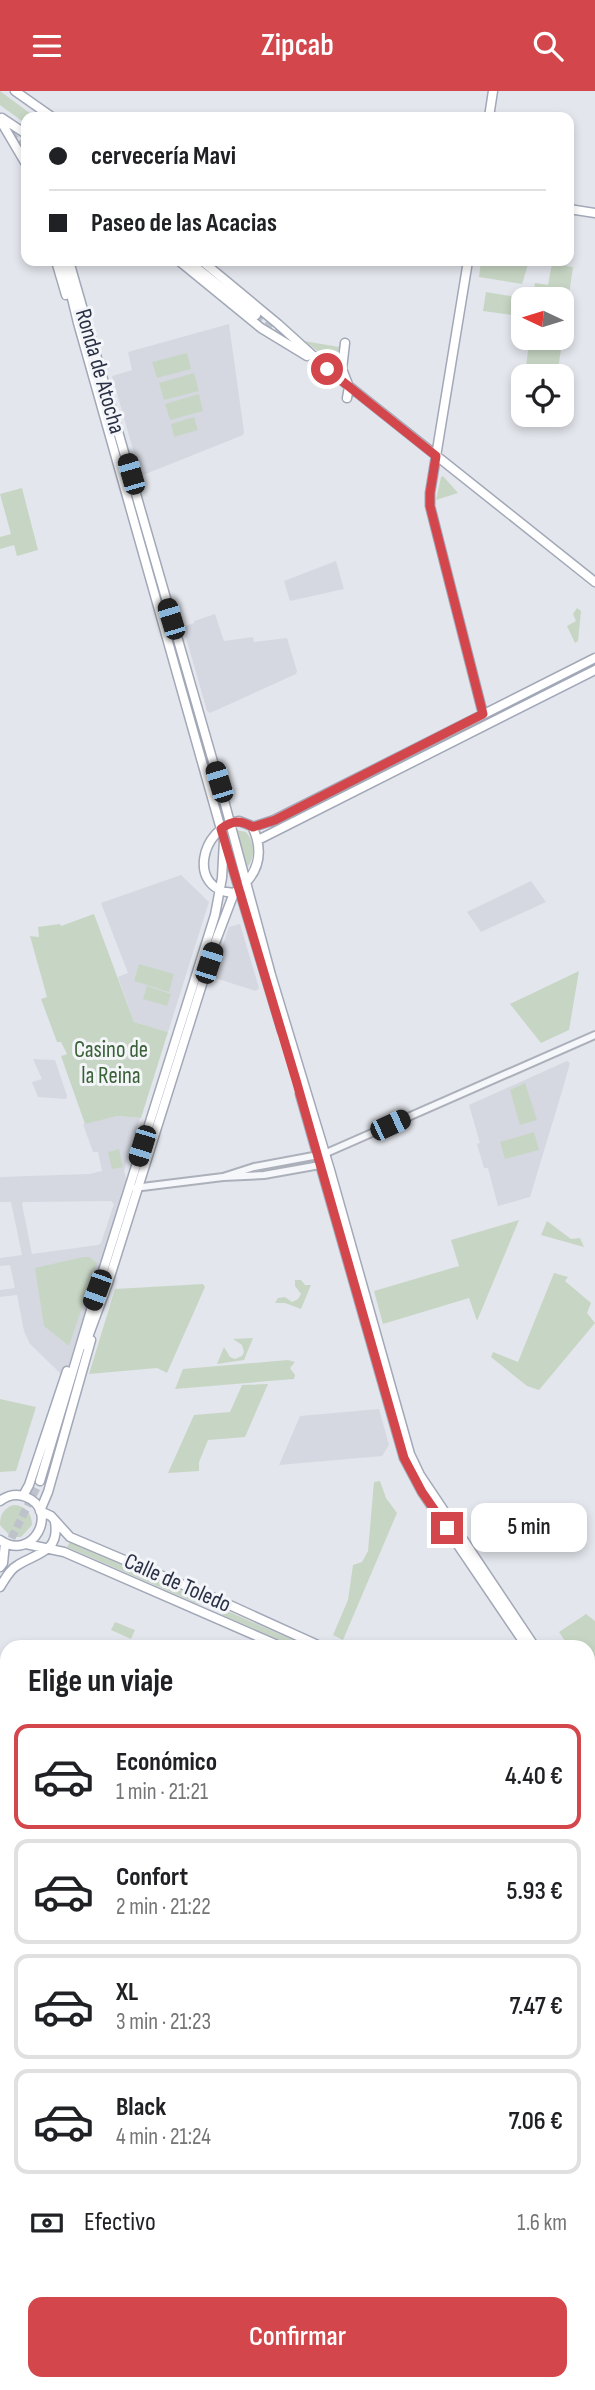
<!DOCTYPE html>
<html lang="es">
<meta charset="utf-8">
<style>
:root{--surface:#fff;--page:#f2f2f2;--text:#202124;--muted:#757577;--line:#e0e0e0;--accent:#d3464b}
body{margin:0;font-family:"Sofia Sans Condensed",sans-serif;background:var(--page);color:var(--text);height:100vh;display:flex;flex-direction:column;font-size:26px;white-space:nowrap}
*{box-sizing:border-box;margin:0}
p{font-size:23px;color:var(--muted)}
.icon{flex:none;width:38px;height:38px;fill:none;stroke:currentColor;stroke-width:2;stroke-linecap:round;stroke-linejoin:round}
.map{position:relative;flex:1;overflow:hidden}
.details{position:absolute;left:0px;top:1549px;width:595px;height:751px;display:flex;flex-direction:column;background:var(--surface);border-radius:21px 21px 0 0;box-shadow:0 4px 10px #0003}
.details>*{flex:none}
.guide{position:absolute;left:21px;top:21px;width:553px;height:154px;border-radius:14px;box-shadow:0 4px 10px #0003;display:grid;align-content:center;height:154px;padding:0 28px;background:var(--surface)}
.needle{width:46px;rotate:274deg}
.tools{position:absolute;left:511px;top:196px;display:grid;gap:14px}
.tools a{display:grid;place-items:center;width:63px;height:63px;border-radius:14px;background:var(--surface);box-shadow:0 4px 10px #0003;font-size:35px}
.end{position:absolute;width:32px;height:32px;margin:-16px;border:9px solid #d3464b;background:#fff;box-shadow:0 0 0 4px #fff}
.from{border-radius:50%}
.bubble{position:absolute;height:49px;border-radius:14px;background:var(--surface);box-shadow:0 4px 10px #0003;font-size:23px;font-weight:600;line-height:49px;text-align:center}
.car{position:absolute;width:21px;height:42px;margin:-21px -10px;border-radius:9px;box-shadow:0 0 5px 2px #0007;background:linear-gradient(#222 24%,#8ab4d8 0 40%,#222 0 76%,#8ab4d8 0 86%,#222 0)}
.guide b{display:flex;align-items:center;gap:24px;height:66px;font-size:26px}
.guide b+b{border-top:2px solid var(--line)}
.guide i{width:18px;height:18px;background:var(--text)}
ul{padding:0;list-style:none}
li{display:flex;align-items:center;gap:21px;height:105px;margin:0 14px 10px;padding:0 14px;border:4px solid var(--line);border-radius:14px}
li div{flex:1}
li b{display:block;font-size:26px}
li em{font-style:normal;font-weight:600}
li.on{border-color:var(--accent)}
li>.icon{width:63px;height:63px;stroke-width:1.5}
h2{padding:0 28px;font-size:32px;line-height:84px}
.pay{display:flex;align-items:center;gap:18px;height:77px;padding:0 28px;font-size:26px}
.pay p{margin-inline-start:auto}
.action{display:flex;gap:14px;margin-top:auto;padding:14px 28px}
.action a{flex:1;height:80px;border-radius:14px;background:var(--accent);color:#fff;font-size:28px;font-weight:600;line-height:80px;text-align:center}
header{display:flex;justify-content:space-between;align-items:center;height:91px;padding:0 28px;background:var(--accent);color:#fff;font-size:32px;font-weight:600}
.map>svg:first-child{display:block}
.built{fill:#d5d8e1;fill-rule:evenodd}
.green{fill:#c7d6c4}
.water{fill:#9eafcc}
.lines{fill:none;stroke-linecap:round;stroke-linejoin:round}
.stream{stroke:#9eafcc;stroke-width:2}
.major-tunnel{stroke:#bec2cb;stroke-width:8;stroke-dasharray:8 4;stroke-linecap:butt}
.highway-tunnel{stroke:#bec2cb;stroke-width:10;stroke-dasharray:10 5;stroke-linecap:butt}
.minor-casing{stroke:#acb0ba;stroke-width:10}
.major-casing{stroke:#a2a8b8;stroke-width:11}
.highway-casing{stroke:#8a91a3;stroke-width:13}
.minor{stroke:#f6f7fa;stroke-width:6}
.major{stroke:#fff;stroke-width:8}
.highway{stroke:#fff;stroke-width:10}
.route{stroke:#d3464b;stroke-width:9}
.labels{text-anchor:middle;stroke-width:6;stroke-linejoin:round;paint-order:stroke}
.street-label{font-size:23px;fill:#2a3145;stroke:#f3f5f9}
.park-label{font-size:23px;fill:#3a6137;stroke:#f3f5f9}
</style>
<header><svg class="icon" aria-label="menu" viewBox="0 0 24 24"><path d="M4 6h16M4 12h16M4 18h16"/></svg>Zipcab<svg class="icon" aria-label="search" viewBox="0 0 24 24"><circle cx="10" cy="10" r="6"/><path d="M15 15l6 6"/></svg></header>
<div class="map">
<svg width="595" height="2299" viewBox="0 0 595 2299">
<rect width="100%" height="100%" fill="#e3e6ec"/>
<path class="built" d="M229,233L244,341L243,344L143,384L140,383L112,285L132,279L128,261Z
M336,470L344,498L290,510L284,490Z
M215,523L224,550L253,546L254,551L287,547L297,580L296,583L210,622L207,620L183,536L194,532V530Z
M181,784L209,811L168,941L134,931L118,886L128,882L101,812Z
M531,790L546,811L481,841L467,821Z
M240,833L259,897L256,900L215,887L213,884L229,836Z
M33,968L55,969L67,1005L66,1008L38,1006L32,991L42,988Z
M567,970L570,972L563,997L530,1106L498,1115L488,1077H484L477,1053L480,1052L469,1014Z
M118,1025L140,1027L124,1080L129,1097L69,1275L61,1286L60,1282L30,1253L24,1240L17,1204L0,1206V1199L15,1197L10,1174L0,1175V1167L22,1164L11,1111H0V1086L89,1083L102,1080L98,1061H93L83,1033ZM111,1110L114,1113L101,1152L98,1154L32,1163L22,1113L23,1111Z
M379,1318L389,1354L382,1365L279,1374L300,1325Z
M0,1582L7,1587V1647L0,1635Z"/>
<path class="green" d="M0,0L35,26H26V33L0,14Z
M481,170H529L522,193L479,186Z
M552,173L573,176L558,279L526,274L530,247H562V208H529L530,204H533L535,192L548,194Z
M486,201L522,207L519,225L483,220Z
M304,250L339,256L336,273Z
M187,262L191,278L157,287L152,271Z
M194,282L199,300L164,309L159,292Z
M199,303L203,320L170,329L165,313Z
M194,326L198,339L174,346L171,333Z
M443,385L458,402L436,409L441,386Z
M22,397L38,459L17,465L14,454L0,458V446L11,443L0,403Z
M577,517L581,520L578,550L575,552L567,535L576,530L573,523Z
M236,739L246,741C255,752 256,765 247,777Z
M94,823L134,931L168,941L141,1027L118,1025L85,1033L61,965L67,963L61,951H57L41,908L47,906L30,845L39,846L38,836L60,833L61,835Z
M139,873L174,883L169,901L134,890Z
M579,880L569,939L541,952L510,913Z
M147,895L171,903L167,915L143,908Z
M525,992L537,1029L520,1034L510,999Z
M534,1041L539,1059L505,1068L500,1051Z
M119,1058L123,1076L112,1078L108,1061Z
M519,1129L477,1230L469,1207L383,1233L374,1200L459,1175L451,1149Z
M547,1130L571,1148L580,1147L584,1156L541,1144Z
M83,1166H89L97,1172L69,1255L44,1235L35,1177Z
M554,1182L568,1186L565,1190L591,1212L587,1222L595,1232L539,1299L527,1295L491,1266L493,1261L518,1271Z
M295,1189H301L305,1194H311L301,1218L285,1212H275L278,1207L285,1206L292,1211L298,1208L301,1203L295,1195Z
M203,1193L205,1196L167,1282L157,1277L89,1283L115,1198Z
M253,1247L244,1269L217,1273L224,1256L230,1266L235,1268L242,1265L244,1261L242,1254L233,1248Z
M288,1269L295,1271L290,1277L295,1284L294,1288L175,1298L183,1278Z
M268,1293L245,1346L208,1349L199,1371V1380L168,1382L194,1324L230,1321L242,1294Z
M0,1308L36,1316L16,1380L0,1381Z
M380,1390L386,1407L397,1422L343,1549L333,1544L348,1509L353,1474L362,1471L368,1460L374,1391Z
M13,1414C25,1414 32,1422 32,1434L21,1446H11L0,1434C0,1424 3,1418 13,1414Z
M70,1451L201,1508L202,1511L198,1513L67,1456Z
M225,1519L309,1556H296L222,1524Z
M586,1523L595,1530V1589L592,1590L588,1584V1556H569L559,1541Z
M115,1531L135,1539L131,1548L111,1539Z
M595,1760V1803L588,1815V1775Z
M595,1823V1909L588,1897V1829H591Z
M7,1833V1956L0,1959V1834Z
M588,1957L594,1959L590,1969L595,1972V1986L588,2003Z
M588,2014L595,2017V2036L588,2054Z
M595,2047V2237L588,2243V2056L591,2057Z
M0,2214L7,2217V2292L495,2293L472,2299H3L0,2298Z"/>
<path class="water" d="M595,2153V2207L588,2214V2162Z
M0,2239L7,2241V2277L0,2275Z
M79,2293H318C238,2299 158,2299 79,2293Z"/>
<g class="lines">
<path class="stream" d="M595,1856L592,1841L595,1837"/>
<path class="major-tunnel" d="M10,42L26,62
M256,224L292,252
M6,1458L40,1390"/>
<path class="highway-tunnel" d="M588,2141L595,2130
M0,2223L7,2225
M588,2228L595,2221
M0,2286L7,2288
M26,2292L53,2299
M408,2299L457,2292"/>
<defs>
<path id="minor" d="M223,1086L254,1076L324,1063L595,944
M134,1097L223,1086L264,1084L320,1074L322,1069
M0,2098L7,2101
M246,2292V2299
M255,2292V2299"/>
<path id="major" d="M15,0L52,26
M489,26L493,0
M2,27L26,43
M0,29L26,73
M569,118L595,122
M56,170L66,204
M69,170L222,702L271,884L330,1079L410,1363L420,1384L535,1556
M179,170L261,237L307,265
M188,170L256,224
M202,170L278,233L330,280L595,491
M468,170L430,402V415L483,623
M345,252L342,278L349,296L347,307
M239,730L252,735C265,762 259,784 234,802C186,799 201,736 239,730Z
M253,736L274,729L595,567
M258,749L595,579
M227,758L282,940
M300,1003L404,1367L422,1401L527,1556
M85,1254L108,1192L215,852L234,802
M40,1390L97,1199L215,824L222,787L224,749L78,232L63,170
M23,1405L29,1394L67,1280
M0,1410C8,1404 16,1402 26,1406C60,1419 33,1472 0,1449
M40,1420L51,1425L70,1446L212,1506L322,1556
M40,1420L48,1401L91,1249
M26,1453L64,1461L282,1556
M0,1476L3,1472L5,1452
M0,1496C5,1488 10,1478 18,1474C37,1462 60,1461 55,1431
M588,1638L594,1650
M588,1710L595,1688
M0,1821L7,1819
M588,1900L595,1902"/>
<path id="highway" d="M588,1825L595,1812
M588,1869L595,1880"/>
</defs>
<use href="#minor" class="minor-casing"/>
<use href="#major" class="major-casing"/>
<use href="#highway" class="highway-casing"/>
<use href="#minor" class="minor"/>
<use href="#major" class="major"/>
<use href="#highway" class="highway"/>
</g>
<g class="lines">
<path class="route" d="M327,278L436,365L430,402V415L483,623L275,729L253,736C241,729 232,729 221,738L296,989L404,1367L422,1401L447,1437"/>
</g>
<g class="labels">
<g class="street-label">
<text transform="translate(101 280) rotate(74)" y="8">Ronda de Atocha</text>
<text transform="translate(178 1491) rotate(24)" y="8">Calle de Toledo</text>
</g>
<g class="park-label">
<text x="111" y="966">Casino de<tspan x="111" dy="26">la Reina</tspan></text>
</g>
</g>
</svg>
<div class="tools">
<a><svg class="needle" viewBox="-14 -14 28 28"><path d="M0-13l5 13h-10z" fill="#e53935"/><path d="M0 13l5-13h-10z" fill="#757577"/></svg></a>
<a><svg class="icon" aria-label="locate" viewBox="0 0 24 24"><circle cx="12" cy="12" r="6"/><path d="M12 2v4M12 18v4M2 12h4M18 12h4"/></svg></a>
</div>
<i class="end from" style="left:327px;top:278px"></i>
<i class="end" style="left:447px;top:1437px"></i>
<div class="bubble" style="left:471px;top:1412px;width:116px">5 min</div>
<i class="car" style="left:131px;top:383px;rotate:344deg"></i>
<i class="car" style="left:171px;top:528px;rotate:343deg"></i>
<i class="car" style="left:219px;top:691px;rotate:343deg"></i>
<i class="car" style="left:209px;top:872px;rotate:18deg"></i>
<i class="car" style="left:390px;top:1034px;rotate:65deg"></i>
<i class="car" style="left:142px;top:1055px;rotate:197deg"></i>
<i class="car" style="left:97px;top:1199px;rotate:200deg"></i>
<div class="guide">
<b><i class="from"></i>cervecería Mavi</b>
<b><i></i>Paseo de las Acacias</b>
</div>
<section class="details">
<h2>Elige un viaje</h2>
<ul>
<li class="on"><svg class="icon" aria-label="car" viewBox="0 0 24 24"><path d="M5 17H2v-5l4-1 3-4h7l3 4 3 1v5h-3M9 17h6M6 11h13"/><circle cx="7" cy="17" r="2"/><circle cx="17" cy="17" r="2"/></svg><div><b>Económico</b><p>1 min · 21:21</p></div><em>4.40 €</em></li>
<li><svg class="icon" aria-label="car" viewBox="0 0 24 24"><path d="M5 17H2v-5l4-1 3-4h7l3 4 3 1v5h-3M9 17h6M6 11h13"/><circle cx="7" cy="17" r="2"/><circle cx="17" cy="17" r="2"/></svg><div><b>Confort</b><p>2 min · 21:22</p></div><em>5.93 €</em></li>
<li><svg class="icon" aria-label="car" viewBox="0 0 24 24"><path d="M5 17H2v-5l4-1 3-4h7l3 4 3 1v5h-3M9 17h6M6 11h13"/><circle cx="7" cy="17" r="2"/><circle cx="17" cy="17" r="2"/></svg><div><b>XL</b><p>3 min · 21:23</p></div><em>7.47 €</em></li>
<li><svg class="icon" aria-label="car" viewBox="0 0 24 24"><path d="M5 17H2v-5l4-1 3-4h7l3 4 3 1v5h-3M9 17h6M6 11h13"/><circle cx="7" cy="17" r="2"/><circle cx="17" cy="17" r="2"/></svg><div><b>Black</b><p>4 min · 21:24</p></div><em>7.06 €</em></li>
</ul>
<div class="pay"><svg class="icon" aria-label="cash" viewBox="0 0 24 24"><path d="M3 7h18v10H3z"/><circle cx="12" cy="12" r="2"/></svg>Efectivo<p>1.6 km</p></div>
<div class="action"><a>Confirmar</a></div>
</section>
</div>
